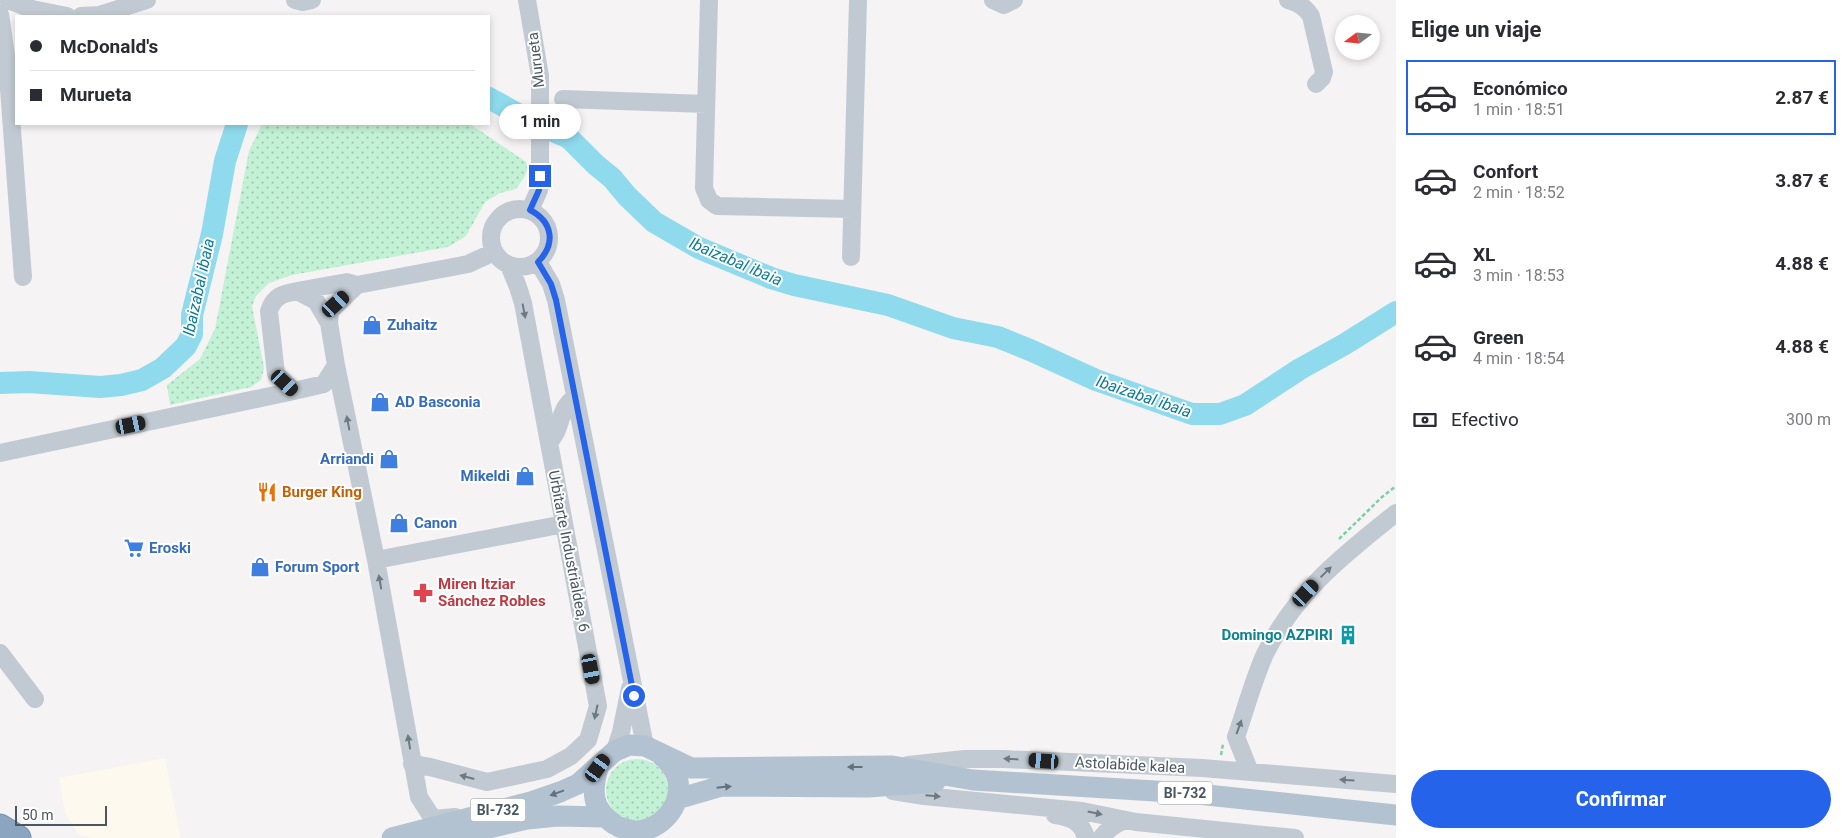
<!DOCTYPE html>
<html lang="es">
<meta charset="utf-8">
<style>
:root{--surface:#fff;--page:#f7f7f7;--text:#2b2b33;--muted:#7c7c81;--line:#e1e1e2;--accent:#2563eb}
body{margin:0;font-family:Roboto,sans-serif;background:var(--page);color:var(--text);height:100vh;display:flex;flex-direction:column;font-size:19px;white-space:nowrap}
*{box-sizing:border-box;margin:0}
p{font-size:16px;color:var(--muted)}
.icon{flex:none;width:28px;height:28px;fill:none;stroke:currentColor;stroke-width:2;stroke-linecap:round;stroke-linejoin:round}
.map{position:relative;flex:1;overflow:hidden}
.side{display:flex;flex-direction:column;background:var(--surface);width:450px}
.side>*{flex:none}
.hud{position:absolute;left:15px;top:15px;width:475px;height:110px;border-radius:0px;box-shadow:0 2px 8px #0003;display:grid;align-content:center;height:110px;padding:0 15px;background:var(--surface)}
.needle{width:32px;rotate:254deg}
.tools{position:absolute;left:1335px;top:15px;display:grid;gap:10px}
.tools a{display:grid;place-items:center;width:45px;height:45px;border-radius:50%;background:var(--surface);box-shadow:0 2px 8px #0003;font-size:25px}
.scale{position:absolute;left:15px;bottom:12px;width:92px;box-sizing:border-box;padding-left:5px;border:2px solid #4a5661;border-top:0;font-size:14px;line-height:18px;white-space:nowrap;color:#4a5661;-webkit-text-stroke:4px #fff;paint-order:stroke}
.end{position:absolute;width:22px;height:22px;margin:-11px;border:6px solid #2563eb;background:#fff;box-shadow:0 0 0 2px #fff}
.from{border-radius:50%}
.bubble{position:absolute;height:35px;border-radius:18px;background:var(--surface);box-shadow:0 2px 8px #0003;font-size:16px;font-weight:700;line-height:35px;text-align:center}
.car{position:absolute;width:15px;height:30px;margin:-15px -8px;border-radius:6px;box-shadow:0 0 4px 1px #0007;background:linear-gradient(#222 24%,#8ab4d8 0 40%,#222 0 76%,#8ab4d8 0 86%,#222 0)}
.hud b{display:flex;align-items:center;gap:18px;height:48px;font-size:19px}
.hud b+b{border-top:1px solid var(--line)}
.hud i{width:12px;height:12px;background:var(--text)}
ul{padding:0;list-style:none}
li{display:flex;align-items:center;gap:15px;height:75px;margin:0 10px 8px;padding:0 5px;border:2px solid transparent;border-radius:0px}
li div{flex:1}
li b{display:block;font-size:19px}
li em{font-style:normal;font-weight:700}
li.current{border-color:var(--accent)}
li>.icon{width:45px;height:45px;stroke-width:1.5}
h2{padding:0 15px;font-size:22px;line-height:60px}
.pay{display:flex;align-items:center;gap:12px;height:55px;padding:0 15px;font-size:19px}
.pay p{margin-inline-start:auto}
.button{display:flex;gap:10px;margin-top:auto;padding:10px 15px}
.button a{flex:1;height:58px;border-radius:30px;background:var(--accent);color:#fff;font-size:20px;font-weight:700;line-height:58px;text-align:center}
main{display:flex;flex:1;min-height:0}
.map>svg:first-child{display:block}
.commercial{fill:#fdf9ef}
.grass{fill:url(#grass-dots)}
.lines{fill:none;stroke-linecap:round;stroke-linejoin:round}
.river{stroke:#90daee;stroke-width:22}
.highway-casing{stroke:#7690ad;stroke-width:27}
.path{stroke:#7ad0a6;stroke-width:2.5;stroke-dasharray:4 2.5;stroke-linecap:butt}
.minor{stroke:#c1cad2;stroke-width:18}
.major{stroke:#b3c2d1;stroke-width:21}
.highway{stroke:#8ba5c1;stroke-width:25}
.oneway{fill:#6e7983}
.oneway2{fill:#64717d}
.route{stroke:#2563eb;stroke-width:6}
.labels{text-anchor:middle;stroke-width:4;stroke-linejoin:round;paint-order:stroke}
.shield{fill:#fff;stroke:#808990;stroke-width:1}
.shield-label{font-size:14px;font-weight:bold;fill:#4a5661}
.street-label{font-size:15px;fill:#4a5661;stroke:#fff}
.shop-label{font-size:15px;font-weight:bold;fill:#366cbe;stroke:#fff;text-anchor:start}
.food-label{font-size:15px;font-weight:bold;fill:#c56008;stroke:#fff;text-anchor:start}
.health-label{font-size:15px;font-weight:bold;fill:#be3a42;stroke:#fff;text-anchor:start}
.culture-label{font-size:15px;font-weight:bold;fill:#0d838f;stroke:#fff;text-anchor:end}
.water-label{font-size:16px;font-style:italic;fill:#0c7c9b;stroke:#fff}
</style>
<main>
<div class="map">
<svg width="1396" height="838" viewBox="0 0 1396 838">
<defs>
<pattern id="grass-dots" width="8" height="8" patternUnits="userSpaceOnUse" patternTransform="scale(1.25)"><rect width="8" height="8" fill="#c3f1d5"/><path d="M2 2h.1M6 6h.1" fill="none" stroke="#a0c6b0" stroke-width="1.8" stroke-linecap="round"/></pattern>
</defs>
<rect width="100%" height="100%" fill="#f5f3f3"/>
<path class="commercial" d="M165,758L181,838H91L78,834L65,813L59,778Z"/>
<path class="grass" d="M262,124H470L529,164L525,176L516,189L500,193L485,202L466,236L448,247L292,275L269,283L256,296L252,306L264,368L261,380L251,387L170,405L167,385L200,359L215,329L249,151Z
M606 790a31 31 0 1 1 62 0a31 31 0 1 1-62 0Z"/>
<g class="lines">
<path class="river" d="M489,98L532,122L569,138L596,165L612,178L627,196L654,222L699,248L771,278L794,285L888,305L953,328L998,337L1030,350L1096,380L1192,414H1220L1245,405L1300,369L1345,344L1396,312
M0,383L29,382L100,387L121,385L142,380L163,368L186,346L192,334V315L212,234L225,161L237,124"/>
<defs>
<path id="highway" d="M0,827L18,838"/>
</defs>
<use href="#highway" class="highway-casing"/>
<path class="path" d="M1339,539L1382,497L1396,486
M1221,755L1223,744"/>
<path class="minor" d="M8,0L32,9L67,16
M295,0L303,2L312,0
M527,0L540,76V176L539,190L530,210
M709,0L704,188L709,200L717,206L852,209
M993,0L1004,5L1014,0
M1288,0C1299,3 1305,7 1311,16L1324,72L1322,78L1316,84
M0,14L7,62L23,277
M81,16L99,15L147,0
M563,99L706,104
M491 238a29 29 0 1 1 58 0a29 29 0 1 1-58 0Z
M851,257L858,0
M538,262L551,284L556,300L645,746
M297,291L316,301L329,323L336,365L324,384L294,391L276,374L269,311C274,296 282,294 297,291Z
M297,291L347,282L357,285L458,266L468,264L494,252
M329,323L330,311L357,285
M336,365L376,560L419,797L433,819L455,817
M549,442C563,429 557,410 575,397
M0,453L294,391
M376,560L564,524
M0,653L35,699
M615,751L621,732L630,688
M412,764L430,767L487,782L547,769L571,756L588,740L598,706L523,303L518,287L509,265
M908,765L965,759H1004L1202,768L1396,784
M1250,772L1236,737C1245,711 1254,678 1265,654C1296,592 1343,555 1396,513
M893,791L924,796L1082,811L1136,822L1295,838
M1055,815C1071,817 1082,822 1086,838
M1101,838C1108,829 1115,823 1126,820"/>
<path class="major" d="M598,768C591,792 592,809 614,824
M677,799L722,786L868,787L935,782
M619,827C624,828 630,831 635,831C661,831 682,806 678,781C676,770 669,762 661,755
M392,838L531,802L560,792L578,784L615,751L629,745L645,746L691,768L892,766L973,780L1188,793L1396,815
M446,838L527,819L558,816L605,817"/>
<use href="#highway" class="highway"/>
</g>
<defs><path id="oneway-solid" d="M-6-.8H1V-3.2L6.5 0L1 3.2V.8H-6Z" transform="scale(1.25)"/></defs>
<g class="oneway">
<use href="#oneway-solid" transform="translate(524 311) rotate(79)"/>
<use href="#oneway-solid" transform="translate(348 423) rotate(-101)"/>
<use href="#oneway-solid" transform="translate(1326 572) rotate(-44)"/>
<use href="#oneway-solid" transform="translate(380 582) rotate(-100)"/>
<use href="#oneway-solid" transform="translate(596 712) rotate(102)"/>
<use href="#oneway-solid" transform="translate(1239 727) rotate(-70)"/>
<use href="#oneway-solid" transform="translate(409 742) rotate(-99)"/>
<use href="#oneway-solid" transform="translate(1011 759) rotate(-177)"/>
<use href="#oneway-solid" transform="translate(467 777) rotate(-165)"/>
<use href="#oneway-solid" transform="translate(1347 780) rotate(-176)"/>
<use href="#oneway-solid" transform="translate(933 796) rotate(5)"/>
<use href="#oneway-solid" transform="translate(1095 813) rotate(12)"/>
</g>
<g class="oneway2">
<use href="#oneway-solid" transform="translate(855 767) rotate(180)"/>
<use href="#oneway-solid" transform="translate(724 787) rotate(-6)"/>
<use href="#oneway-solid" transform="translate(557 793) rotate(160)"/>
</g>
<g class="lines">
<path class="route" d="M540,176L539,190L530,210C553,222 556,244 538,262L551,284L556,300L634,696"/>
</g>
<defs>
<symbol id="shop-bare" viewBox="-9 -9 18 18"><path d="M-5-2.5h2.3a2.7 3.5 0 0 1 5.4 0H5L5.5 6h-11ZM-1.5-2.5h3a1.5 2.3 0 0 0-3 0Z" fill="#3f7fe0" stroke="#fff" stroke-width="2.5" paint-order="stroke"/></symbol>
<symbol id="restaurant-bare" viewBox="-9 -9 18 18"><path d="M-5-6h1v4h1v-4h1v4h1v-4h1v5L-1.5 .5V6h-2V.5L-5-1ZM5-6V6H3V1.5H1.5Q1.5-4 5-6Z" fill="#e8710a" stroke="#fff" stroke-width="2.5" paint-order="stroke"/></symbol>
<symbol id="supermarket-bare" viewBox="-9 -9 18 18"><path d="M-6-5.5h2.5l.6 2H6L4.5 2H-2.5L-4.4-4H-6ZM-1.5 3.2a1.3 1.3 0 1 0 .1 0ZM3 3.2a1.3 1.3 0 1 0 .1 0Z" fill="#3f7fe0" stroke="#fff" stroke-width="2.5" paint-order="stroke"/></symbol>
<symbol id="pharmacy-bare" viewBox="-9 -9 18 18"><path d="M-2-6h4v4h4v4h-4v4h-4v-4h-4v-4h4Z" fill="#e0444e" stroke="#fff" stroke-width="2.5" paint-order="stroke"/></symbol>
<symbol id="building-bare" viewBox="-9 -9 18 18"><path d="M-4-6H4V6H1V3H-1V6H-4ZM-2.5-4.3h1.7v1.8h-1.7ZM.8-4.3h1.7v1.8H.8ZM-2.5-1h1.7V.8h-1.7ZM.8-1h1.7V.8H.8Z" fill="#0f9aa8" stroke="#fff" stroke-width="2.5" paint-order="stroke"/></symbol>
</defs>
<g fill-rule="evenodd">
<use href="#shop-bare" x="358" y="311" width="28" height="28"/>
<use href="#shop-bare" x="366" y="388" width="28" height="28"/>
<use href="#shop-bare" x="375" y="445" width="28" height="28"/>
<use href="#shop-bare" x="511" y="462" width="28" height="28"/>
<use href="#restaurant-bare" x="253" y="478" width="28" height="28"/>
<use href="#shop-bare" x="385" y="509" width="28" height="28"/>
<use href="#supermarket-bare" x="120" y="534" width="28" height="28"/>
<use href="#shop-bare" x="246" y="553" width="28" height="28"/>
<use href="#pharmacy-bare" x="409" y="579" width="28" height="28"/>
<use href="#building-bare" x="1334" y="621" width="28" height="28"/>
</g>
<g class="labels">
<g class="shield">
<rect x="1157.5" y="781.5" width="55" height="23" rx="4"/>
<rect x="470.5" y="798.5" width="55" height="23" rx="4"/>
</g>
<g class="shield-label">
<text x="1185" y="798">BI-732</text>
<text x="498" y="815">BI-732</text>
</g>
<g class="street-label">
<text transform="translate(536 60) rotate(-97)" y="5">Murueta</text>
<text transform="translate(569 551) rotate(79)" y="5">Urbitarte Industrialdea, 6</text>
<text transform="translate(1130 765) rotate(3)" y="5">Astolabide kalea</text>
</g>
<g class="shop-label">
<text x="387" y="330">Zuhaitz</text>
<text x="395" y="407">AD Basconia</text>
<text x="374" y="464" text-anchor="end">Arriandi</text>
<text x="510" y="481" text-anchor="end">Mikeldi</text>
<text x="414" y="528">Canon</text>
<text x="149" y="553">Eroski</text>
<text x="275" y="572">Forum Sport</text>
</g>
<g class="food-label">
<text x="282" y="497">Burger King</text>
</g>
<g class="health-label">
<text x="438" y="589">Miren Itziar<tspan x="438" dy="17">Sánchez Robles</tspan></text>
</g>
<g class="culture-label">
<text x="1333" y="640">Domingo AZPIRI</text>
</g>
<g class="water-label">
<text transform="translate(736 261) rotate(23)" y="6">Ibaizabal ibaia</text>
<text transform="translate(198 287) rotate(-78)" y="6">Ibaizabal ibaia</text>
<text transform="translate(1144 396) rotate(19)" y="6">Ibaizabal ibaia</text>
</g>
</g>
</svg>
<div class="tools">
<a><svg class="needle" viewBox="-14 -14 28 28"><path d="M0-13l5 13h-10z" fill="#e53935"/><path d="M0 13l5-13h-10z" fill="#7c7c81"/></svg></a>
</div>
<div class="scale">50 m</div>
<i class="end from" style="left:634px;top:696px"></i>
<i class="end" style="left:540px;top:176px"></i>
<div class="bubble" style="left:499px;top:104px;width:82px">1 min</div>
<i class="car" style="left:336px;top:304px;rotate:48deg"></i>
<i class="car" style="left:285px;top:383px;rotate:133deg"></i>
<i class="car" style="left:131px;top:425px;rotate:78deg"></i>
<i class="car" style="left:1306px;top:593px;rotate:43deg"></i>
<i class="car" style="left:591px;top:669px;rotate:169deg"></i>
<i class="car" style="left:1044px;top:761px;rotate:274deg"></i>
<i class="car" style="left:598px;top:768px;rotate:36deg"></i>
<div class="hud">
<b><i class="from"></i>McDonald's</b>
<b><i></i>Murueta</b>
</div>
</div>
<section class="side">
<h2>Elige un viaje</h2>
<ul>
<li class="current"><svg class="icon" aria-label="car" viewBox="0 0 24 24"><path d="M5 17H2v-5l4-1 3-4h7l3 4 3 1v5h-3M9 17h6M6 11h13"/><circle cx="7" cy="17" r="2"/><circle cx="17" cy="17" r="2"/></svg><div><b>Económico</b><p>1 min · 18:51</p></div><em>2.87 €</em></li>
<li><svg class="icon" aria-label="car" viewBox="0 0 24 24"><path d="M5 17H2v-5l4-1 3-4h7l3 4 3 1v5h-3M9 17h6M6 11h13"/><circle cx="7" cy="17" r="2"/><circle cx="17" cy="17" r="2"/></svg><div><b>Confort</b><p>2 min · 18:52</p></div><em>3.87 €</em></li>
<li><svg class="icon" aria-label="car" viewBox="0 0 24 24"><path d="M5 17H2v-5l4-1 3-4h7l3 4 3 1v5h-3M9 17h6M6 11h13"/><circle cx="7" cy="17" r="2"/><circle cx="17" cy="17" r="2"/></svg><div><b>XL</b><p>3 min · 18:53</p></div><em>4.88 €</em></li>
<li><svg class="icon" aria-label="car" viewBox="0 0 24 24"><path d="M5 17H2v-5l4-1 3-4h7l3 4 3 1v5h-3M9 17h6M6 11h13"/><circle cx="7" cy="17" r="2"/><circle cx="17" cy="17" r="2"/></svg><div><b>Green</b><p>4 min · 18:54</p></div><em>4.88 €</em></li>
</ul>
<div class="pay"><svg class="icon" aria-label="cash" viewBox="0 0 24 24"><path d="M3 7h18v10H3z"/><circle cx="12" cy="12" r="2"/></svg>Efectivo<p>300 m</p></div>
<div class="button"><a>Confirmar</a></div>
</section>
</main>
